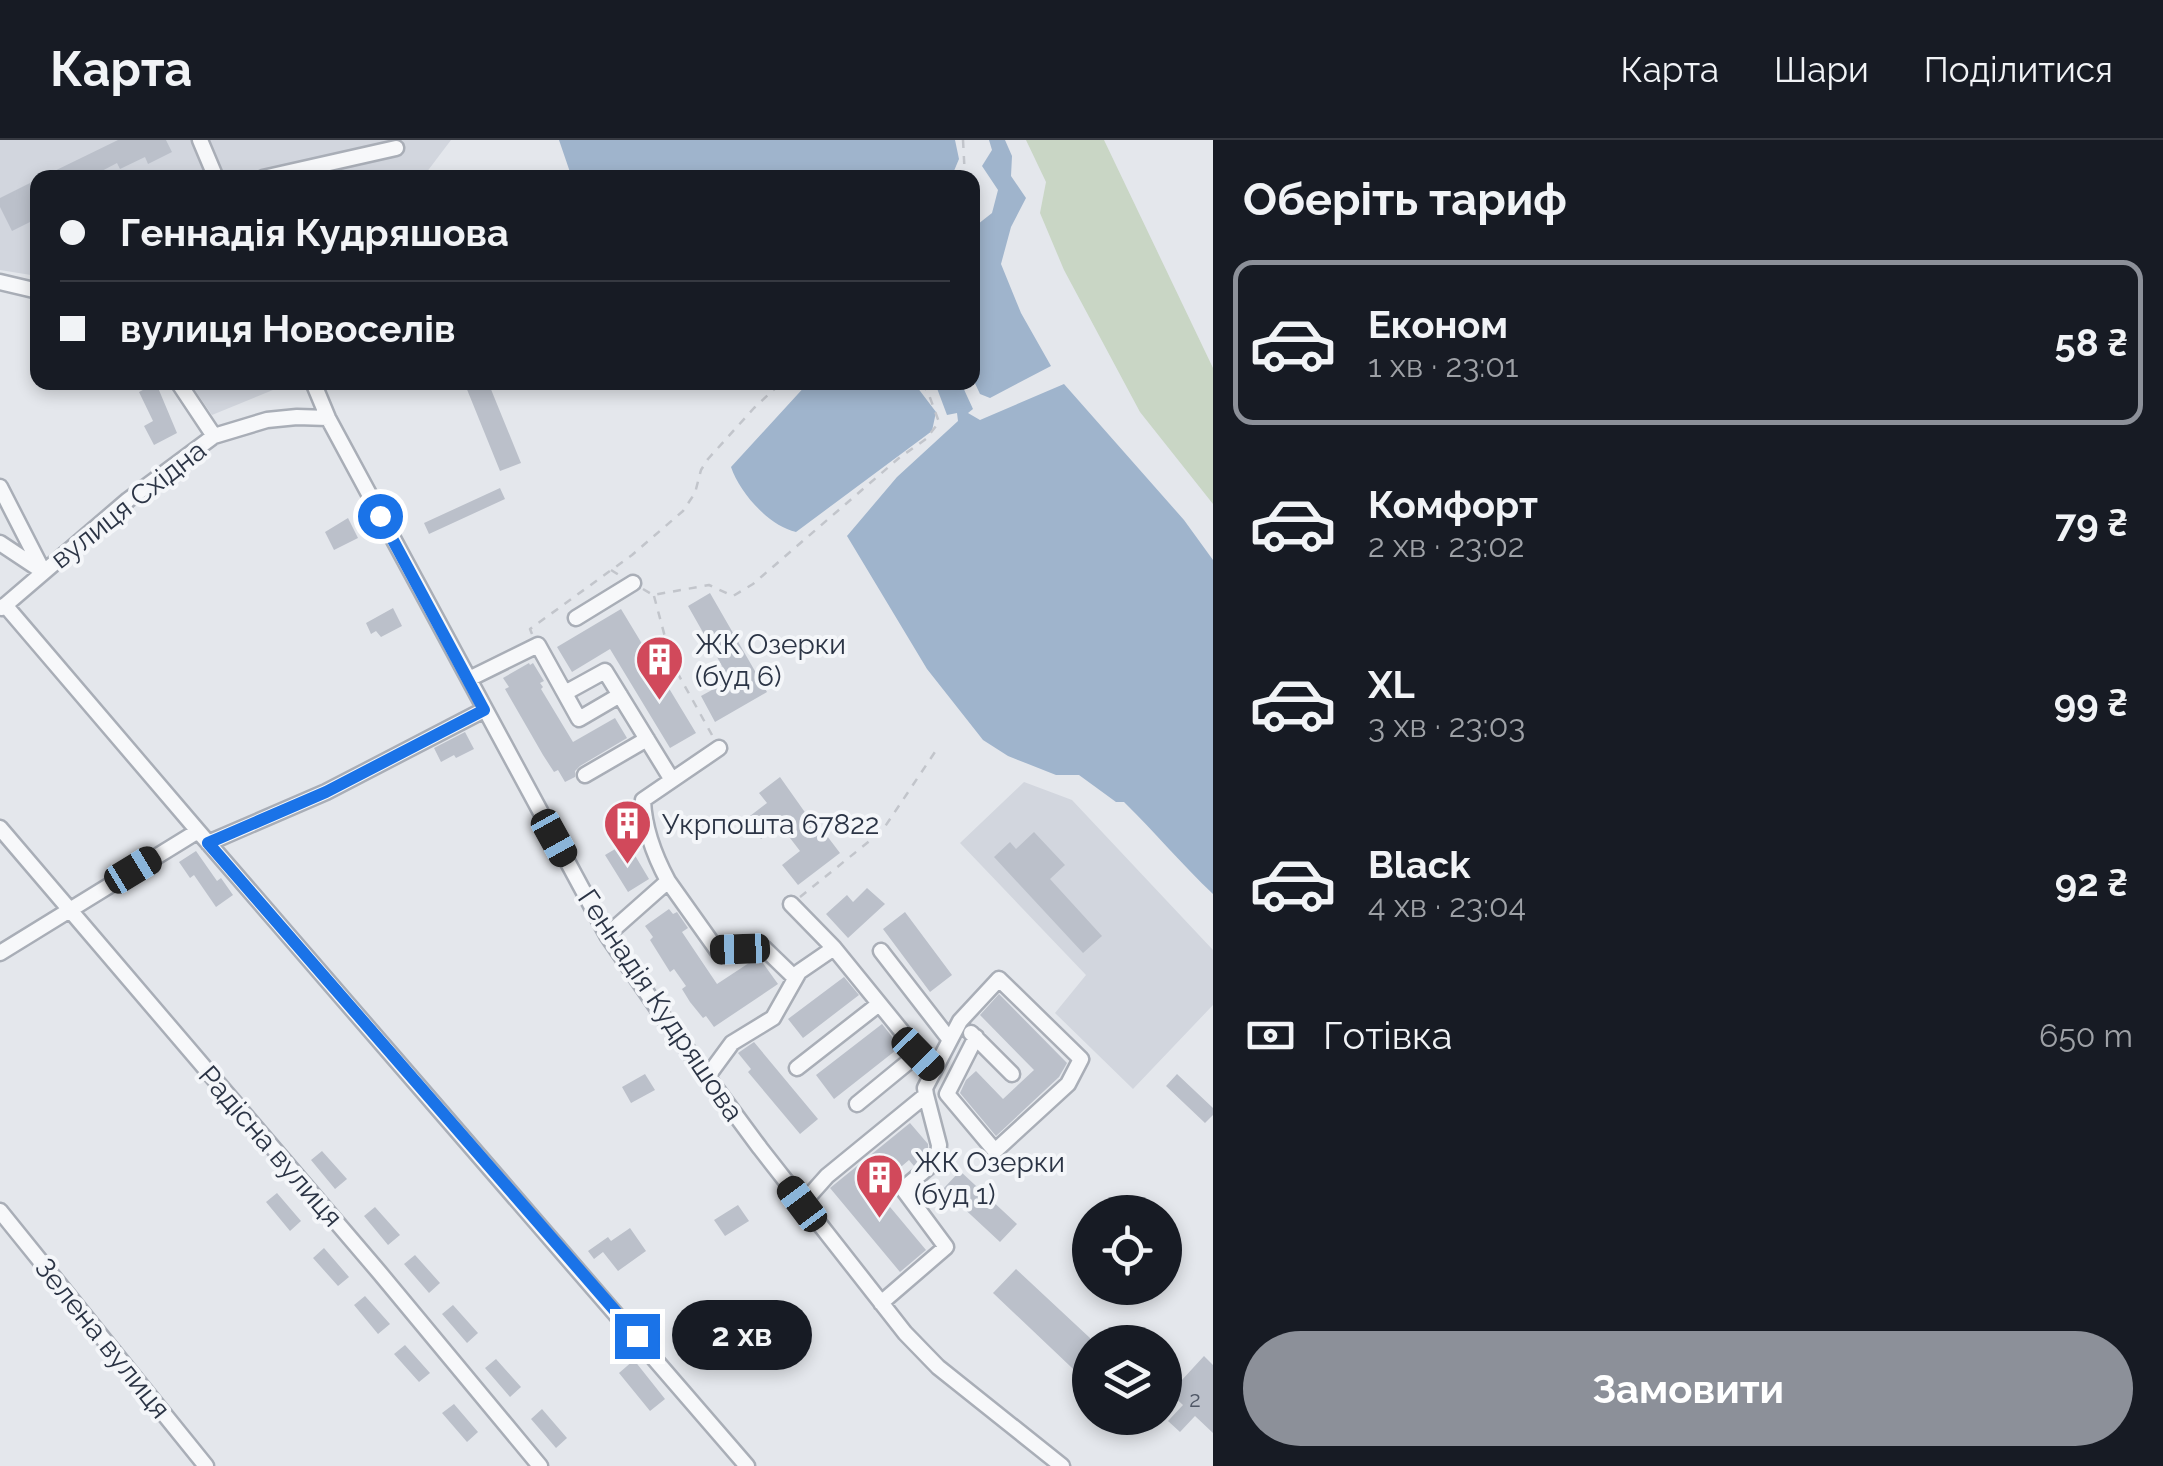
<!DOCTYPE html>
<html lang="uk">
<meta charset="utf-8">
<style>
:root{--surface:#171b24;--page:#242831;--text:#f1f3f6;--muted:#9ea1a6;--line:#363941;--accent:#8c9099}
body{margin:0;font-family:Raleway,sans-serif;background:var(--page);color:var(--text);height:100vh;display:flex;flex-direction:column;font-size:38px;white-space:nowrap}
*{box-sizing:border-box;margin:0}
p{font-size:32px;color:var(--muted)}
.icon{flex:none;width:55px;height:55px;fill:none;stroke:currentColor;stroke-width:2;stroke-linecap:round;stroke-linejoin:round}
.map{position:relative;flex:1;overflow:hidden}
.drawer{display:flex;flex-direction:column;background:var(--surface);width:950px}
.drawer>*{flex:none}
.top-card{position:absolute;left:30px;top:30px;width:950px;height:220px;border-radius:20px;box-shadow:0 5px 15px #0003;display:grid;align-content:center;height:220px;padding:0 30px;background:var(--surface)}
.buttons{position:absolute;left:1072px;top:1055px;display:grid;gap:20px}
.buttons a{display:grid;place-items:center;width:110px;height:110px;border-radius:50%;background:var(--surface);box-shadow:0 5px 15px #0003;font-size:50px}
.end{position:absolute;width:45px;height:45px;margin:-22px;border:12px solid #1a73e8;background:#fff;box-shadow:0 0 0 5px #fff}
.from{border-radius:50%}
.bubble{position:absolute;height:70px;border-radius:35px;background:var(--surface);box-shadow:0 5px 15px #0003;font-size:32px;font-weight:700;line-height:70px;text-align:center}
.car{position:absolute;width:30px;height:60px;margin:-30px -15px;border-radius:12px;box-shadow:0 0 8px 2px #0007;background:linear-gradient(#222 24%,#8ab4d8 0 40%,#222 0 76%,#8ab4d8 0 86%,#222 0)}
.top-card b{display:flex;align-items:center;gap:35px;height:95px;font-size:38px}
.top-card b+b{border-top:2px solid var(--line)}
.top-card i{width:25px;height:25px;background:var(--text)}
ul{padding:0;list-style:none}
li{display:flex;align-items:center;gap:30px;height:165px;margin:0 20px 15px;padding:0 10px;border:5px solid transparent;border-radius:20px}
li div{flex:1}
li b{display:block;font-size:38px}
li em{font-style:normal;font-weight:700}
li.active{border-color:var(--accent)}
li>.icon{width:90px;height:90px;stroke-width:1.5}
h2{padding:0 30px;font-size:45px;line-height:120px}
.pay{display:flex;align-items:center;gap:25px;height:110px;padding:0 30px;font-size:38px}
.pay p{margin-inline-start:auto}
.cta{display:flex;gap:20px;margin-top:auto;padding:20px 30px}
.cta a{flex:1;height:115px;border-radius:60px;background:var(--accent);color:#fff;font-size:40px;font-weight:700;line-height:115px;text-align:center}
header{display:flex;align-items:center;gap:60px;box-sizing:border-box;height:140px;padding:0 50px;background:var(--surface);border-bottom:2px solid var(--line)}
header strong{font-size:48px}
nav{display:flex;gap:55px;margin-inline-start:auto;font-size:35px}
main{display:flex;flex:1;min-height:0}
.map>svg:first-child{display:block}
.built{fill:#d2d6de}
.green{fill:#c9d6c5}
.water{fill:#9fb4cc}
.building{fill:#bbc0ca}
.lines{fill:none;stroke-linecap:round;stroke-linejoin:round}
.minor-casing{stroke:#a9aeb7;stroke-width:19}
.path{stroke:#c2c5cb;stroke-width:2.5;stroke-dasharray:8 8;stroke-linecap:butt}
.minor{stroke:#f7f8fa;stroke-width:14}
.route{stroke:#1a73e8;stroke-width:12}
.labels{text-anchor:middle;stroke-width:8;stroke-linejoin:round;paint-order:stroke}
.number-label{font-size:22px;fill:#4f5766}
.street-label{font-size:28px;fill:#2b3445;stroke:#f4f6f9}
.poi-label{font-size:28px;fill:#2b3445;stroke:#f4f6f9;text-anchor:start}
</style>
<header>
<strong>Карта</strong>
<nav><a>Карта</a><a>Шари</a><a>Поділитися</a></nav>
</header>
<main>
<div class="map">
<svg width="1213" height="1326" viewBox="0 0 1213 1326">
<rect width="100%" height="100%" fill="#e4e7ec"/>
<path class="built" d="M0,0H451L423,37L38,38L37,136L0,130Z
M190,243H290L212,275Z
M1024,642L1072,660L1213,810V865L1133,949L1055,873L1086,835L960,703Z"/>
<path class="green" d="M1026,0H1104L1213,228V364L1140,272L1064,130L1040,73L1046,42Z"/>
<path class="water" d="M559,0H955L959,19L951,38H572Z
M989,0H1005L1012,16L1011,36L1026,58L1011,87L1001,124L1021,173L1051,226L990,258L980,254L972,237L973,88L992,73L998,50L982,26L992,10Z
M808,243H914L936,272L932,291L796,392C768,385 740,353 731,327Z
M935,243H961L973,269L968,273L980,280L1064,244L1184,380L1213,420V754C1182,725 1155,692 1124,662H1116L1079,635H1056L1008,616L983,600L927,529L847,396L897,337L958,281L957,273L947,275Z"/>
<path class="building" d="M118,0H166L172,12L148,24L145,17L120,29L117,23L98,33L100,38H40Z
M38,39V78L12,91L0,67V58Z
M464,242H488L521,323L500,331Z
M156,243L177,293L154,305L144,286L153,281L139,252Z
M500,348L505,359L429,394L424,383Z
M348,378L358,398L334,410L325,392Z
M710,453L767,552L715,582L701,556L730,540L688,466Z
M393,468L402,486L381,497L376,491L371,494L366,483Z
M621,469L696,593L670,608L610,509L572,532L557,507Z
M529,523L530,525L533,523L544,541L540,543L543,547L541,549L573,602L615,578L627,598L580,626L575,631V637L565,642L558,630L554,632L543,615L505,549L509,547L503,538Z
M465,592L474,609L456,618L454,615L441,622L434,608Z
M780,637L821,695L824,692L840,713L798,745L782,725L800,711L780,685L761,699L746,679L767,663L759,653Z
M1034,692L1065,725L1050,739L1102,796L1083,813L994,717L1010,702L1016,709Z
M627,702L649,739L628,752L605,715Z
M196,711L217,741L221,738L233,755L216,767L194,735L190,738L179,722Z
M867,748L885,764L848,798L826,774L847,755L853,762Z
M669,769L673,774L677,772L688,788L682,792L717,844L755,819H760L778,844L714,887L706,876L703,878L690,862L682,849L686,846L674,829L670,832L650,800L653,797L645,786Z
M905,772L952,835L930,852L883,789Z
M844,837L859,855L803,898L788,879Z
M999,854L1067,923L1059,937L996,996L960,953L966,940L976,931L1003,959L1034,930L980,875Z
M882,884L900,907L834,959L816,935Z
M754,902L818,979L800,994L748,932L751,929L738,913Z
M645,934L655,950L631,963L622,947Z
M1177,934L1213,968V975L1205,983L1166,946Z
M910,983L928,1004V1014L914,1026L909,1020L875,1049L926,1110L900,1132L830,1048Z
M322,1011L347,1039L335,1049L311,1020Z
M960,1031L1017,1084L1000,1102L943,1049Z
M277,1053L301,1081L290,1091L266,1062Z
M738,1065L749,1081L725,1096L714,1080Z
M375,1067L400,1095L388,1105L364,1076Z
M630,1088L646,1111L618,1131L603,1112L594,1119L588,1111L608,1097L611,1101Z
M324,1108L349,1137L338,1146L313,1118Z
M415,1115L440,1143L429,1153L404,1124Z
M1016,1129L1090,1198V1245L993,1153Z
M365,1156L390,1184L378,1194L354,1165Z
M453,1165L478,1193L467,1203L442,1174Z
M405,1205L430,1233L419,1242L394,1214Z
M1204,1216L1213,1225V1293L1195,1276L1180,1292L1168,1281L1183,1265L1170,1253Z
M496,1219L521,1247L510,1257L485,1228Z
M634,1220L665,1259L650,1271L619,1233Z
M454,1264L478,1292L467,1302L442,1273Z
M542,1269L567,1298L556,1308L531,1279Z"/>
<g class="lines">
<defs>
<path id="minor" d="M200,0L216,38
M263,38L396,8
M0,142L38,151
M178,242L214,296
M313,242L328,278L607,795L664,878L760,1008L905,1193L938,1227L1062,1326
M0,347L43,431
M0,403L42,431
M5,465L198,691L747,1326
M2,468L128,360L214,296L267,280L297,277L328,278
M576,478L633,443
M469,539L538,505L579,579L620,555
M565,553L605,531L672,640
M585,635L647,599
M0,688L379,1132L540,1326
M208,703L326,652L484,570
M668,741L717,810L764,808L795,838
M791,764L834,808L934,931
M607,795L668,741C654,715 644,689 643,660L719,608
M881,811L950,900
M0,813L198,691
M971,893L1012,934
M797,928L879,864
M707,937L732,903L773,878L799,832L834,808
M857,964L918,914
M802,1064L827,1036L926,955L925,948L960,881L999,839L1081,919L1068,944L995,1011L947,954L976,897
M0,1071L206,1326
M881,1163L946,1107L903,1049L938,1019L939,1005L926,955"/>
</defs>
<use href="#minor" class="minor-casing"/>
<path class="path" d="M963,0L965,38
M611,430L619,435
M643,449L653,455L709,445L733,456L753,444L899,318L926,299L939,282L929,255L922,242
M654,456L672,523L712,595
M532,494L530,489L632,415L683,371L695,353L701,330L708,319L754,268L782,242
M800,757L882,691L937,609"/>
<use href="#minor" class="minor"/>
</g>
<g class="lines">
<path class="route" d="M380,376L484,570L326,652L208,703L637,1196"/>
</g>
<defs>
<symbol id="building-pin" viewBox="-11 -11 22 30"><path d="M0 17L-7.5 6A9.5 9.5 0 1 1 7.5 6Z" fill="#d1495b" stroke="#f4f6f9"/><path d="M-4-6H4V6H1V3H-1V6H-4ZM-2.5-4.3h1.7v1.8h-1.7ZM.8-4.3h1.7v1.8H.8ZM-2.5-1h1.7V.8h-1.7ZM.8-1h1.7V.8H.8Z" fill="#fff"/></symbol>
</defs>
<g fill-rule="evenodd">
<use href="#building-pin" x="632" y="492" width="55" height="75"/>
<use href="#building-pin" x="600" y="656" width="55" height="75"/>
<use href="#building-pin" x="852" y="1010" width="55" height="75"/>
</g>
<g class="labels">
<g class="number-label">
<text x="1195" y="1267">2</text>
</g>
<g class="street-label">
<text transform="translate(128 364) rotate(-38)" y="10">вулиця Східна</text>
<text transform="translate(661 865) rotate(56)" y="10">Геннадія Кудряшова</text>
<text transform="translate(271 1006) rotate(49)" y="10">Радісна вулиця</text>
<text transform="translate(103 1198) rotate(51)" y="10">Зелена вулиця</text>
</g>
<g class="poi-label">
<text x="695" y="514">ЖК Озерки<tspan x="695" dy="32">(буд 6)</tspan></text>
<text x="662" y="694">Укрпошта 67822</text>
<text x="914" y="1032">ЖК Озерки<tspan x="914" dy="32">(буд 1)</tspan></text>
</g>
</g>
</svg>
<div class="buttons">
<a><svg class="icon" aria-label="locate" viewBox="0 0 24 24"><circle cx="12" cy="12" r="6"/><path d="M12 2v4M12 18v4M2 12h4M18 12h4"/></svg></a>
<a><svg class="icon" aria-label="layers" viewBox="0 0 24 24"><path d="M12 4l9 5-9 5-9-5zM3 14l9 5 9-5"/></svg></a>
</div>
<i class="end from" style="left:380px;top:376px"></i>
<i class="end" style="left:637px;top:1196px"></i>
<div class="bubble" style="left:672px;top:1160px;width:140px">2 хв</div>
<i class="car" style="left:554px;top:698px;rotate:151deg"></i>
<i class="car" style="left:133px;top:730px;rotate:59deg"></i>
<i class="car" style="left:740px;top:809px;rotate:268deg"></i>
<i class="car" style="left:918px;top:914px;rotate:136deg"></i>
<i class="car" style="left:802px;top:1064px;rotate:323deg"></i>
<div class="top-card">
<b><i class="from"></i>Геннадія Кудряшова</b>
<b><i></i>вулиця Новоселів</b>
</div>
</div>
<section class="drawer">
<h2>Оберіть тариф</h2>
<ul>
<li class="active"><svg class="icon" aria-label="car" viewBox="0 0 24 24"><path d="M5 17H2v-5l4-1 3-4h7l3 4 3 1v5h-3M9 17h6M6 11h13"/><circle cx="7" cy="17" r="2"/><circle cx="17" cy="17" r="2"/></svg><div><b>Економ</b><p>1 хв · 23:01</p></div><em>58 ₴</em></li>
<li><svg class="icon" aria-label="car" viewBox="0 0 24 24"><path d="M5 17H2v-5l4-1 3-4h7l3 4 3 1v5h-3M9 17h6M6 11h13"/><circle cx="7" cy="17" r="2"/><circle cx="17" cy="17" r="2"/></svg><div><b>Комфорт</b><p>2 хв · 23:02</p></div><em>79 ₴</em></li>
<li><svg class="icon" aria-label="car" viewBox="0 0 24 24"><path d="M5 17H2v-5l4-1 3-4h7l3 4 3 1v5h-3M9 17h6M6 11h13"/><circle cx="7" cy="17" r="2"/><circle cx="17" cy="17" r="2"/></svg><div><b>XL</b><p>3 хв · 23:03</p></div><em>99 ₴</em></li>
<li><svg class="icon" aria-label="car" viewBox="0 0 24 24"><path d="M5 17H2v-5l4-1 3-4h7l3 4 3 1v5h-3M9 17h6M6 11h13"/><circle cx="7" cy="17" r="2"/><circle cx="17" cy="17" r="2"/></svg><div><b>Black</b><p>4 хв · 23:04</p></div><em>92 ₴</em></li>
</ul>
<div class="pay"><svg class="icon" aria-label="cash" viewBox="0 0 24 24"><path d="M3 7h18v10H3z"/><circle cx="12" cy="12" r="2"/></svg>Готівка<p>650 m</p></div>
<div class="cta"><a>Замовити</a></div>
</section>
</main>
